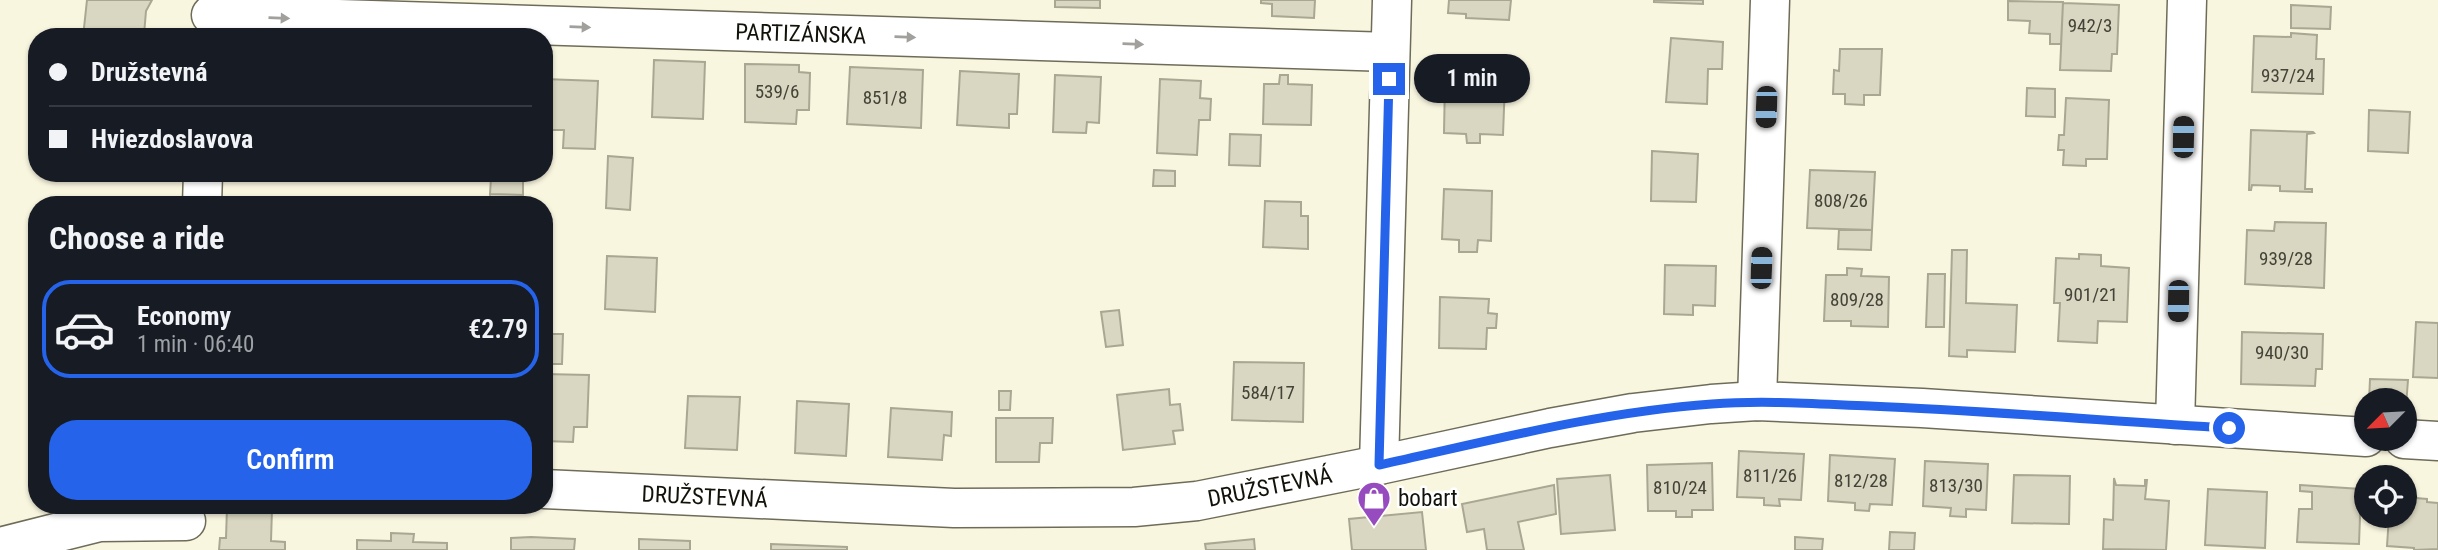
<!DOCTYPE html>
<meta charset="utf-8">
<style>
:root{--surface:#171b24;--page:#20242c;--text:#f1f3f6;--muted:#9ea1a6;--line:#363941;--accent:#2563eb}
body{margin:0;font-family:"Roboto Condensed",sans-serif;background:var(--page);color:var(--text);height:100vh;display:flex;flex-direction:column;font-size:26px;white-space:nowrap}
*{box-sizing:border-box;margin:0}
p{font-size:23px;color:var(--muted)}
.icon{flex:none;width:38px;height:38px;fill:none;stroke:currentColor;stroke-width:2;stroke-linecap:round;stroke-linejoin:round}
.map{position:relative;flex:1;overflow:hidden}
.sheet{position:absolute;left:28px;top:196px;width:525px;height:318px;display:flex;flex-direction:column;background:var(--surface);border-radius:28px;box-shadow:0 2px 5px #0004}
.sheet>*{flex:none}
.guide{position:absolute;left:28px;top:28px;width:525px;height:154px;border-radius:28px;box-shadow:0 2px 5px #0004;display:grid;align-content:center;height:154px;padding:0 21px;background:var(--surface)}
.needle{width:46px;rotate:246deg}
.tools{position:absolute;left:2354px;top:388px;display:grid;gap:14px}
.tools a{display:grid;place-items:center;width:63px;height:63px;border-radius:50%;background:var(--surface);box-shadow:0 2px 5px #0004;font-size:35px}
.end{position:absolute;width:32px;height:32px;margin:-16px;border:9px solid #2563eb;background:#fff;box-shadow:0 0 0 4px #fff}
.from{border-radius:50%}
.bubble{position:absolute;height:49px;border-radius:24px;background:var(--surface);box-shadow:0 2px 5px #0004;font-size:23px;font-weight:600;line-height:49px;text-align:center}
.car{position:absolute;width:21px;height:42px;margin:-21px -10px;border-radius:9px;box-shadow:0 0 5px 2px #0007;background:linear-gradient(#222 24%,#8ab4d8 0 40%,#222 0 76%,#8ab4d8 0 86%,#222 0)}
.guide b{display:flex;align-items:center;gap:24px;height:66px;font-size:26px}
.guide b+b{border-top:2px solid var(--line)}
.guide i{width:18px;height:18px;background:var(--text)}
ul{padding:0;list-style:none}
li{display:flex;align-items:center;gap:21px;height:98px;margin:0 14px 10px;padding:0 7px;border:4px solid var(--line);border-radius:28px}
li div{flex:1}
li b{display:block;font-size:26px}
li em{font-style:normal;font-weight:600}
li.active{border-color:var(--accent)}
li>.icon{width:63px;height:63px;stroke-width:1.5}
h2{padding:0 21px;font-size:32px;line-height:84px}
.button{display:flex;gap:14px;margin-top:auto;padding:14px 21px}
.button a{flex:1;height:80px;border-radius:28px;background:var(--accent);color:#fff;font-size:28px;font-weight:600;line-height:80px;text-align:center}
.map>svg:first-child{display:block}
.building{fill:#d9d7c1;stroke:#a9a792;stroke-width:2}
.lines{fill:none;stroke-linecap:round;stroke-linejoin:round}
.minor-casing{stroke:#6e6c59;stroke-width:41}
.minor{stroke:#fff;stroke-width:38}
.oneway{fill:#a1a09d}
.route{stroke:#2563eb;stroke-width:9}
.labels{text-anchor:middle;stroke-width:5;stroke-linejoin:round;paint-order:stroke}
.number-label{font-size:19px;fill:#444338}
.street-label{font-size:23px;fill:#13120a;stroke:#fff}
.poi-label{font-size:23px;fill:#13120a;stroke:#fff;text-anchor:start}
</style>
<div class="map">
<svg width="2438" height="550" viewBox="0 0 2438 550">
<rect width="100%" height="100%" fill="#f9f6e0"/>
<path class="building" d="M87,0H152L146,11L144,35L115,34V37H83Z
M1055,0H1100V8L1055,7Z
M1261,0H1315L1314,18L1272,16V4L1261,3Z
M1449,0H1511L1509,20L1466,18V14L1448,13Z
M1654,0H1703V4L1654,2Z
M2008,1L2063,2L2061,44H2050V34L2029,33L2030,21L2008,20Z
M2063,3L2119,5L2117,54H2112L2111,71L2060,70Z
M2291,5L2331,7L2330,29L2291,28Z
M2291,33L2317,35L2316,59H2324L2323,94L2252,92L2254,36L2291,37Z
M1671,38L1723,42L1722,69H1708L1707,104L1666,102Z
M1840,49H1882L1880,95H1864V105L1845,104V94H1833L1834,70L1839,71Z
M654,60L705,62L703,119L652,117Z
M745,64L799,65V72L810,73L809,110H797L796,124L745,122Z
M850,67L923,70L921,128L847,124Z
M960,71L1019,74L1017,114H1009V128L957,125Z
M1055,75L1101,77L1099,123L1087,122L1086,133L1053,132Z
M1280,75H1288V84L1312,85L1311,125L1263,124L1264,84H1279Z
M544,79L598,81L595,149L563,148L564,130H544Z
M1160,79L1201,81L1200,98L1211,99L1210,120H1199L1197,155L1157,153Z
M1445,80L1505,82L1503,135L1480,134V143H1467L1466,134L1444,133Z
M2027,88L2055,89V117L2026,116Z
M2066,98L2109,100L2107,159H2086V166L2063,165L2064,150H2058L2059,135H2064Z
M2369,110L2410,112L2408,153L2368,151Z
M2251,130L2313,132L2314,133L2307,134L2305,189H2312V192L2280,191V186L2252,185L2251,190H2249Z
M1230,134L1261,135L1260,166L1229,165Z
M1652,151L1698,154L1696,202L1651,201Z
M608,156L633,158L630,210L606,208Z
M1154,170L1175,171V186H1153Z
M1810,170L1875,172L1872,230L1807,228Z
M491,173H523V179L491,178Z
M491,178L523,179V195L490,194Z
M1444,189L1492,191L1491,241L1478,240L1477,252H1459V240L1442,239Z
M490,194L523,195L522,205H490Z
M1265,201L1301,202V216H1308V249L1263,247Z
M2275,222L2326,223L2324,288L2245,284L2247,230L2274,231Z
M1839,229L1872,230L1871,250L1838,249Z
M1952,250H1967L1966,303L2017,305L2015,352L1967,350V357L1949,356Z
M2079,254L2101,255V266L2129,268L2127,322L2098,321L2097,343L2058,341L2060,303H2054L2056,258L2079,259Z
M607,256L657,258L655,312L605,309Z
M1665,265L1716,266L1715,306L1693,305V315L1664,314Z
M1847,268L1862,269L1861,276L1889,277L1888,327L1851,326V321H1824L1826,275H1847Z
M1928,274H1945L1944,327H1926Z
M1440,297L1489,299L1488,313L1497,314L1496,328H1487L1486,349L1439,348Z
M1119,310L1123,345L1106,347L1101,312Z
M2416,322L2438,323V378L2413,377Z
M2242,332L2323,334L2322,369H2316L2315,386L2241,384Z
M544,334H563L562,364H544Z
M1234,362L1304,363L1303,422L1232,420Z
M544,374L589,375L587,427H574L573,442L544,441Z
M2370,379L2408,380L2406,406L2404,401H2369Z
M1169,389L1170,405L1180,404L1183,430L1173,431L1175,444L1123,450L1117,395Z
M999,391H1011L1010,410H999Z
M688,396L740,397L737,450L685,448Z
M797,401L849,404L846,456L795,453Z
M891,408L952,412L951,436L944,435L942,460L888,457Z
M996,418H1053L1052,443H1040L1039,462H996Z
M1739,451L1804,454L1801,500L1779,499L1780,506L1764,505V498L1737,497Z
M1830,455L1895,459L1892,505L1870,504L1869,511L1855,510V503L1828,501Z
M1925,461L1988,464L1986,510L1966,509V517L1950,516L1951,508L1923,506Z
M1712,463L1713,510H1692V517H1676V511H1648L1647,465Z
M1610,475L1615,530L1561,534L1557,479Z
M2014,475L2070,476L2069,524L2012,523Z
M2114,478L2116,485L2145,486V480H2147L2145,499L2169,501L2166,550L2103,549L2104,519L2113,520Z
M1554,485L1556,514L1518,522L1524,550H1487L1484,529L1467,532L1462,504Z
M2300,485L2361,489L2359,544L2297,542L2299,509H2312V492L2300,491Z
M2208,489L2267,492L2265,548L2205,545Z
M2404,497L2427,499V502L2438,503V549L2414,550V548L2387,546L2389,516H2404Z
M227,507L272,509L271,541L285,542V550H219L220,538H226Z
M1422,512L1426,550H1352L1349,519Z
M1890,532L1915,533L1914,550H1889Z
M391,533L414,534L413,542L447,543V550H357V540L391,541Z
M531,537L575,539L574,550H511V538Z
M1795,537L1823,539L1822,550H1795Z
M639,539L690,541V550H639Z
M1254,539L1255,550H1206L1205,544Z
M771,544L847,547V550H771Z"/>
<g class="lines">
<defs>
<g id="minor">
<path id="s1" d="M211,15L1390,52"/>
<path d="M202,205L203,173"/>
<path d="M1757,401L1770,0"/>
<path d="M2175,425L2187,0"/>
<path d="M2404,439L2438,441"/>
<path d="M1379,465L1392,0"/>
<path id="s2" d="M544,489L954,508L1134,507L1197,501L1379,465L1550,428L1633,413L1711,404L1757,401L1922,408L2366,437"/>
<path d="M0,547L99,522L186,521"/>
</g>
</defs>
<use href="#minor" class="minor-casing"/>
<use href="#minor" class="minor"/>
</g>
<defs><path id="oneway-solid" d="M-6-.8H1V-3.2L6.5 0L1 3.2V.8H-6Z" transform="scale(1.75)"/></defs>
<g class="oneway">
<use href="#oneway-solid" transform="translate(279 18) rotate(2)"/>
<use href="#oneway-solid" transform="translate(580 27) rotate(2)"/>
<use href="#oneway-solid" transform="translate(905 37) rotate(2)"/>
<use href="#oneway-solid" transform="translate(1133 44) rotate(2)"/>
</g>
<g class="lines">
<path class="route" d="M1389,79L1379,465C1489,441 1599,412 1712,404C1765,400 1818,404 1870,406C1990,411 2110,421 2229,428"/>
</g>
<defs>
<symbol id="shop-pin" viewBox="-11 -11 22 30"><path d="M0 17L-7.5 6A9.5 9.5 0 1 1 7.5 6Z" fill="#964cbe" stroke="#fff"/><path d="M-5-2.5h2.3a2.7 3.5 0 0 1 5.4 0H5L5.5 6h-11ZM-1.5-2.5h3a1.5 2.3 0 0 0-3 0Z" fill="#fff"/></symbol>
</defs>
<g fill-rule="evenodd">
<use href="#shop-pin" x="1355" y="479" width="38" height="52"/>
</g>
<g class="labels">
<g class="number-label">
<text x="2090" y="32">942/3</text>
<text x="2288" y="82">937/24</text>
<text x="777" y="98">539/6</text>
<text x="885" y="104">851/8</text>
<text x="1841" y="207">808/26</text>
<text x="2286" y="265">939/28</text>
<text x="2091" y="301">901/21</text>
<text x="1857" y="306">809/28</text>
<text x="2282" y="359">940/30</text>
<text x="1268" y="399">584/17</text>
<text x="1770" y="482">811/26</text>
<text x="1861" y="487">812/28</text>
<text x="1956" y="492">813/30</text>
<text x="1680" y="494">810/24</text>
</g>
<g class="street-label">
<text dy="8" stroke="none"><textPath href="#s1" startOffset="590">PARTIZÁNSKA</textPath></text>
<text dy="8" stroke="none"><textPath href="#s2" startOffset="728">DRUŽSTEVNÁ</textPath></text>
<text dy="8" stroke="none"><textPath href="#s2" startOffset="161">DRUŽSTEVNÁ</textPath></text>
</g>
<g class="poi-label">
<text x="1398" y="506">bobart</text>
</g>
</g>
</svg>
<div class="tools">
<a><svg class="needle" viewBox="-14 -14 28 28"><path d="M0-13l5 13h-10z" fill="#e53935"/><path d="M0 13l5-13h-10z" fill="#9ea1a6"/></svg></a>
<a><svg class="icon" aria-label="locate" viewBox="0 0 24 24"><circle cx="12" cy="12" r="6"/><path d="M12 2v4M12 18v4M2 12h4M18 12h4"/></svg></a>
</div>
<i class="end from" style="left:2229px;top:428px"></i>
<i class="end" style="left:1389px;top:79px"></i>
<div class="bubble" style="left:1414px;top:54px;width:116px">1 min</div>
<i class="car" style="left:1766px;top:107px;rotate:182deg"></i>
<i class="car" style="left:2183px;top:137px;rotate:1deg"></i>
<i class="car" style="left:1761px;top:268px;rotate:2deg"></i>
<i class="car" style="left:2178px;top:301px;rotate:181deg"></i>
<div class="guide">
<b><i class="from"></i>Družstevná</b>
<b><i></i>Hviezdoslavova</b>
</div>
<section class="sheet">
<h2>Choose a ride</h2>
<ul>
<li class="active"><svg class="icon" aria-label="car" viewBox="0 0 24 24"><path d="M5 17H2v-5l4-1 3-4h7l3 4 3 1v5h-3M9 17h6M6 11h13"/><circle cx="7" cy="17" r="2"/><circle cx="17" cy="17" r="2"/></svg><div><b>Economy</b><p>1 min · 06:40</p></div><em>€2.79</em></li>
</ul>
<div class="button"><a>Confirm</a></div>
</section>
</div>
